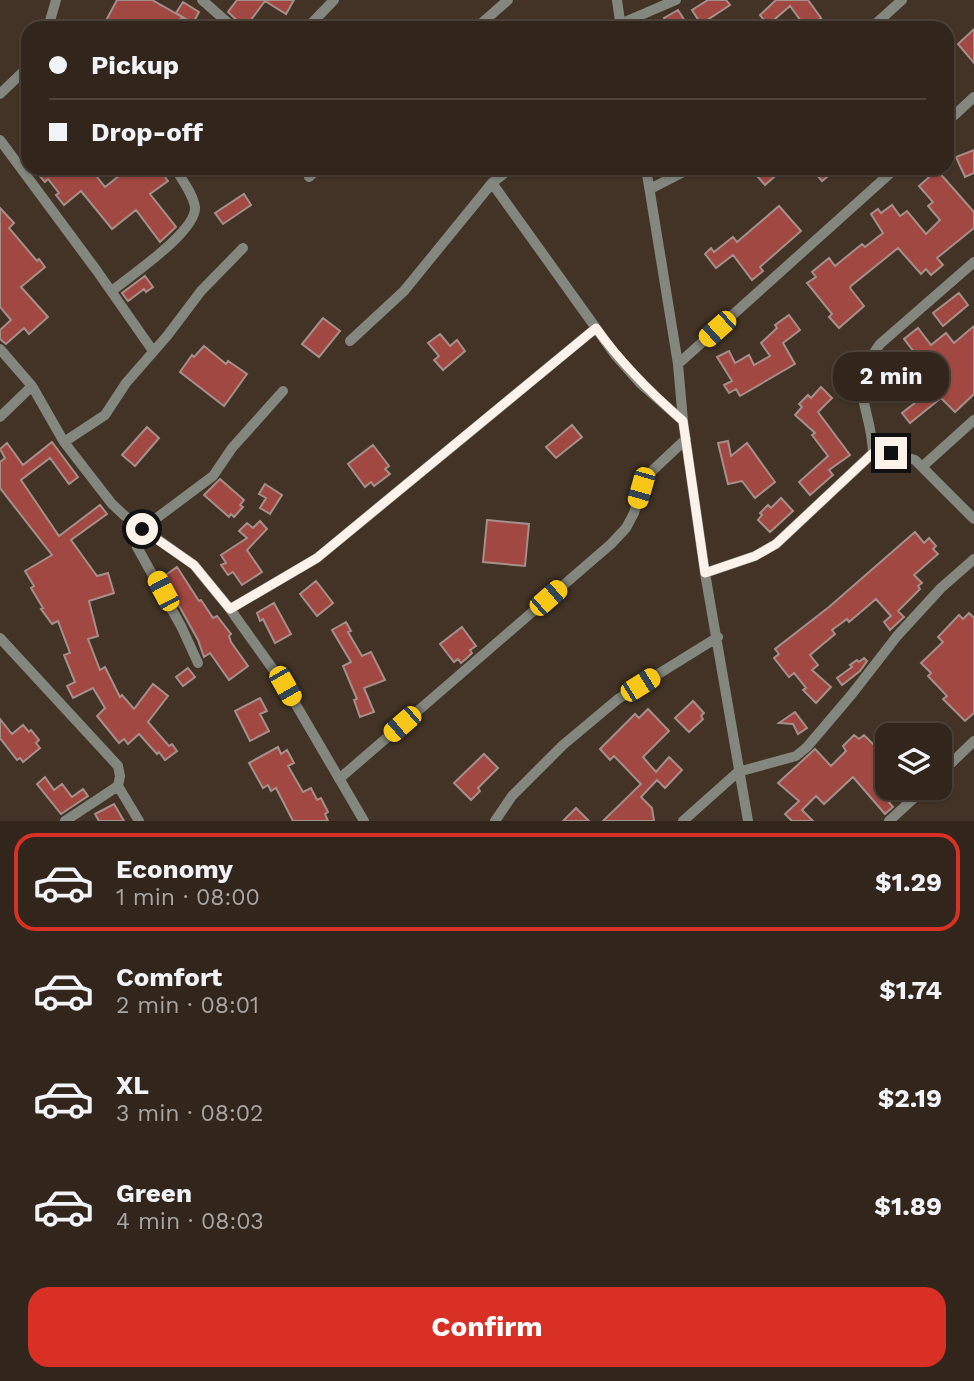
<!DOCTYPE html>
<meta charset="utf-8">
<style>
:root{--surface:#32261c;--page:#3a2e25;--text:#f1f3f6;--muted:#a8a5a3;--line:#4d433b;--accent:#d93025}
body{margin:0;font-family:"Work Sans",sans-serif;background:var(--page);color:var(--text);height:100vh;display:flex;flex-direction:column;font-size:26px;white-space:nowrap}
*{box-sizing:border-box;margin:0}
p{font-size:23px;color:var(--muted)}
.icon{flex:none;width:38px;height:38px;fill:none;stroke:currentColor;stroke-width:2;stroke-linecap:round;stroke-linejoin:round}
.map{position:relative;height:821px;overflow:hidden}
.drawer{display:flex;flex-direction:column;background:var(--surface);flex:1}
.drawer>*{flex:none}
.hud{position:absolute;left:21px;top:21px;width:933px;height:154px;border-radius:21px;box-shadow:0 2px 5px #0004,0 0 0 2px var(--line);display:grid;align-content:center;height:154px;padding:0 28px;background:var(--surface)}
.tools{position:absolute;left:875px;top:723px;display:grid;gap:14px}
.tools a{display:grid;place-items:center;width:77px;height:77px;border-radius:14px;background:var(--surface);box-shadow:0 2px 5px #0004,0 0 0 2px var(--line);font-size:35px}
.end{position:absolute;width:32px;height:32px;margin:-16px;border:9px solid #fcf2ea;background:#111;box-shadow:0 0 0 4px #111}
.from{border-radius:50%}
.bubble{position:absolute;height:49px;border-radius:21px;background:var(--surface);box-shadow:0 2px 5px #0004,0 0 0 2px var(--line);font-size:23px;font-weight:700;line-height:49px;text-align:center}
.car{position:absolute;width:21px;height:42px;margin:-21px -10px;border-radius:9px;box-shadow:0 0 5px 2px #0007;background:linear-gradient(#f5c518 24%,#345 0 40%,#f5c518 0 76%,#345 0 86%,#f5c518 0)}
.hud b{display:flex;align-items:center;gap:24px;height:66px;font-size:26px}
.hud b+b{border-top:2px solid var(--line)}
.hud i{width:18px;height:18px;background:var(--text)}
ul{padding:12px 0 0;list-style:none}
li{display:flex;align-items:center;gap:21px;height:98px;margin:0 14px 10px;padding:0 14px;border:4px solid transparent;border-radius:21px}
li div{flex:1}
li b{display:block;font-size:26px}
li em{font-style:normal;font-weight:700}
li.active{border-color:var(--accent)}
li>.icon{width:63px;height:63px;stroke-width:1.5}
.primary-button{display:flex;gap:14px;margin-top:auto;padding:14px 28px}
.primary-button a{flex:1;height:80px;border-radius:21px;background:var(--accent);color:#fff;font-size:28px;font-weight:700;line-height:80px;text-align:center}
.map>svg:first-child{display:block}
.building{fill:#a04841;stroke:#a68e8b;stroke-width:2}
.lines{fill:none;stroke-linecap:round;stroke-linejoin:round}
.minor{stroke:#83877e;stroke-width:10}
.route{stroke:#fcf2ea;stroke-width:9}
</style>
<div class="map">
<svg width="974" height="821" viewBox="0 0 974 821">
<rect width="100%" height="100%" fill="#423326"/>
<path class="building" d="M117,0H152L182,17L176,28H102Z
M237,0H294L286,14L265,1L245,28L228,12Z
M708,0H726L730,5L701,24L692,10Z
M776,0H808L821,18L806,28L790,6L768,25L760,15Z
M183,2L199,12L193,23L176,13Z
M678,10L685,21L670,28L664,18Z
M974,29V63L958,44Z
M974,150V173L965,177L956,157Z
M42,168H90L105,187L129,168H158L168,181L150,194L176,227L160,242L136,210L112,229L81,191L64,205L56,195L59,193L48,179L45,182L37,173Z
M750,168H784L765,185Z
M811,168H838L822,181Z
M937,170L974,212V228L937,258L943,265L931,275L926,269L921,274L898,248L851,286L850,288L864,306L839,328L829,317L832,314L807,283L816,277L812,272L829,258L835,266L862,244L865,247L883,233L871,214L878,209L881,213L892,205L900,216L907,211L926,234L940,220L928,206L933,202L919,186Z
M244,194L251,205L223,224L215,213Z
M779,206L801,231L760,267L763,271L752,280L733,255L716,268L705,254L711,248L714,252L733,237L737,242Z
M0,208L14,223L9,228L37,261L39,259L45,267L21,287L48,317L29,334L24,328L6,344L0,339V330L11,320L0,307Z
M145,276L153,287L146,292L144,289L128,301L122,293Z
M959,293L968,305L943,326L933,313Z
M789,315L800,330L783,343L795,364L740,396L736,389L729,393L724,385L732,381L717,357L729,351L735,363L749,355L754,365L770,356L761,343L777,328L775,325Z
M323,318L340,331L319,357L302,344Z
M974,326V394L955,412L941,398L910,423L902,413L934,388L916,366L921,361L904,339L918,328L931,345L946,333L954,343Z
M440,334L450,346L457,340L465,351L443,370L434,360L439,356L428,343Z
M204,346L226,364L228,361L247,374L224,406L180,372L192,355L194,357Z
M821,387L832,398L818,412L850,455L829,470L833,475L810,495L799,482L828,456L812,435L815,433L795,415L802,407L799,404L808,395L811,398Z
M572,425L582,437L556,458L546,447Z
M147,427L159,438L135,466L122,455Z
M728,441L731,456L747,443L775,482L755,498L742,481L728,484L718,443Z
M52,442L78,477L69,484L50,458L21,480L59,536L100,505L107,514L71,540L97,576L108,573L114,593L89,601L98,636L88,639L100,670L105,667L120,697L122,695L134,709L153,684L168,696L148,722L169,746L172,744L177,751L165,760L159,752L157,754L139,734L128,744L124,739L119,743L97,716L105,708L93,688L73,698L67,686L75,682L64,655L70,653L58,621L52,624L41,609L43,608L31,588L34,586L25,571L52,555L0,488V462L5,458L0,449L7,443L23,465Z
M373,445L389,466L385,469L390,474L374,486L371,482L365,487L348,464Z
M220,479L244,500L240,505L243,507L234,517L231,514L229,517L204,495Z
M265,484L282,495L270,514L260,508L266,498L259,494Z
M781,498L793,511L770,532L758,520L762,515L760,513L768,505L771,508Z
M487,520L529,524L525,566L483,562Z
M260,521L267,529L247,550L262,572L242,585L233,572L228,575L221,565L226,563L221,555L247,538L239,531L247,523L253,528Z
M915,532L924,543L929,538L936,546L933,549L938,554L914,575L922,583L918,586L920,589L898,611L904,617L890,630L884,622L891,616L876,599L849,622L847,619L832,630L835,634L810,655L818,665L812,670L831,687L816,703L803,690L806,688L794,673L789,677L774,658L779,654L775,649L829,607Z
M177,567L199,601L201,600L213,618L217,616L231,634L229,636L231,642L248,666L229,680L210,653L204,657L198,640L163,577Z
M316,581L333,603L317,616L300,594Z
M274,603L291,634L275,643L263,619L260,621L257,613Z
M969,613L974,618V713L965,721L943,699L947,696L928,676L931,673L921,663L943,642L938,637L959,615L963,619Z
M346,622L351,631L348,632L362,656L371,652L385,680L364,688L374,712L360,717L354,700L357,699L343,666L351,662L332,630Z
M462,627L476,646L470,650L472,653L468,657L461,663L458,659L454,662L440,644Z
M864,658L867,661L860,671L842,685L837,678L852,667L850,665L857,660L859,662Z
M188,668L195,677L183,686L176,677Z
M260,698L267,711L260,714L269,731L250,741L235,711Z
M693,701L704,713L701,716L703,719L689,732L675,718Z
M648,709L669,731L643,757L656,772L669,757L682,770L665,788L657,780L641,797L652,808L654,821H603L641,784L614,756L610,760L600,749L635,714L639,718Z
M795,712L807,728L798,734L793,724L779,723Z
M0,719L12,734L23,725L29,732L31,730L39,740L36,743L40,748L23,762L20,758L17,760L0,738Z
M854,735L859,739L864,735L887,758V788H900L887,800L893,807L885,814L853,777L824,804L816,796L802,810L813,821H792L785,814L799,801L778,783L815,749L831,766L846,751L843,746Z
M278,747L281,754L287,750L294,763L288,766L303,792L311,788L317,800L321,798L328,812L325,814L328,821H293L276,788L271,791L268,785L263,788L249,763Z
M484,754L498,768L478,788L480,791L471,800L454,783Z
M45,777L54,790L62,784L72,797L83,789L88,796L61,814L37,784Z
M114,804L124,821H99L95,814Z
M576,808L589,821H563Z"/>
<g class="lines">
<path class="minor" d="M202,0L234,28
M617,0L621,28
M620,24L676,0
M48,28L56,0
M307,28L334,0
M476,28L508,0
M871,28L902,0
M0,94L28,67
M947,122L974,97
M0,140L97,271L153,351
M646,168L678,364L683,421L705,573L748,821
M309,177L319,168
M492,183L616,356L640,383L683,421
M650,189L691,168
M112,291C130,276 197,231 195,207C193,194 182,180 175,168
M350,341L404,291L492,183L511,168
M0,349L32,386L64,442L112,504L125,516L194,565L230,609L285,686L364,821
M678,364L896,168
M0,417L32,386
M64,442L105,415L126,383L167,336L201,291L243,248
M873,453C871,403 846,391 880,344L974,262
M923,466L974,420
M705,573L755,556L776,544L873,453H891L915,460L974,519
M230,609L317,558L596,328
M0,638L118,766L120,776L118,786L65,821
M198,663L181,626L137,547L136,537L142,529L213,476L232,448L283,391
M940,774L974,741
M339,779L611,544L626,528L634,513L641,488L653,470L686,439
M118,786L139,821
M495,821L512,796L563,745L618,699L718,637
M683,821L738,772L796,756L807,747L852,694L897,636L941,588L974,559
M889,821L925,788"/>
</g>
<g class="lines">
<path class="route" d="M142,529L194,565L230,609L317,558L596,328C621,363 650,392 683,421L705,573L755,556L776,544L873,453H891"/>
</g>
</svg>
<div class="tools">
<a><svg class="icon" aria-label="layers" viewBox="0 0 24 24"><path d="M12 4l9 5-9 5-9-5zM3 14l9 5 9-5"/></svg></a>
</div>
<i class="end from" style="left:142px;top:529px"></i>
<i class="end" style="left:891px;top:453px"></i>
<div class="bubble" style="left:833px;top:352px;width:116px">2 min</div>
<i class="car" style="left:717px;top:329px;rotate:228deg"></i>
<i class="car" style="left:641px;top:488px;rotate:196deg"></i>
<i class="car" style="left:163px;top:591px;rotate:332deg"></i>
<i class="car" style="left:548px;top:598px;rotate:49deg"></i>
<i class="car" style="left:640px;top:685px;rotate:58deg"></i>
<i class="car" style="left:285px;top:686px;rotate:150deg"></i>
<i class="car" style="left:402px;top:724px;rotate:229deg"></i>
<div class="hud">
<b><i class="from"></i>Pickup</b>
<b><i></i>Drop-off</b>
</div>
</div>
<section class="drawer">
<ul>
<li class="active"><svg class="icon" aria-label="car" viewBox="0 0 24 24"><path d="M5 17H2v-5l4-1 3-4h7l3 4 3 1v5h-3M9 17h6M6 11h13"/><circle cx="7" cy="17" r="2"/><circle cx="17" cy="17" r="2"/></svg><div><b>Economy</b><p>1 min · 08:00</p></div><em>$1.29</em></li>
<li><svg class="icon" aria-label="car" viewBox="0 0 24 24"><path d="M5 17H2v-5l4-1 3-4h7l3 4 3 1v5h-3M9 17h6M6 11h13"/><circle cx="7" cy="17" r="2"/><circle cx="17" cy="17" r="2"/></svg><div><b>Comfort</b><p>2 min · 08:01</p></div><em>$1.74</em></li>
<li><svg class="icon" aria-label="car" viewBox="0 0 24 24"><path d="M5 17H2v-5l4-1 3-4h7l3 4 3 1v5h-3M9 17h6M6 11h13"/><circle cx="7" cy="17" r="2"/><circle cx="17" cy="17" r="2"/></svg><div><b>XL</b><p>3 min · 08:02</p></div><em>$2.19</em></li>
<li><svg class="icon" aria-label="car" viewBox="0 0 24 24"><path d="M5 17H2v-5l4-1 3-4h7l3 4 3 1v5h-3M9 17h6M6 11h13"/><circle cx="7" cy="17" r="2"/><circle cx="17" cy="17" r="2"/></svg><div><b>Green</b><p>4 min · 08:03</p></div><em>$1.89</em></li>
</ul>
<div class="primary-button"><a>Confirm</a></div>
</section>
